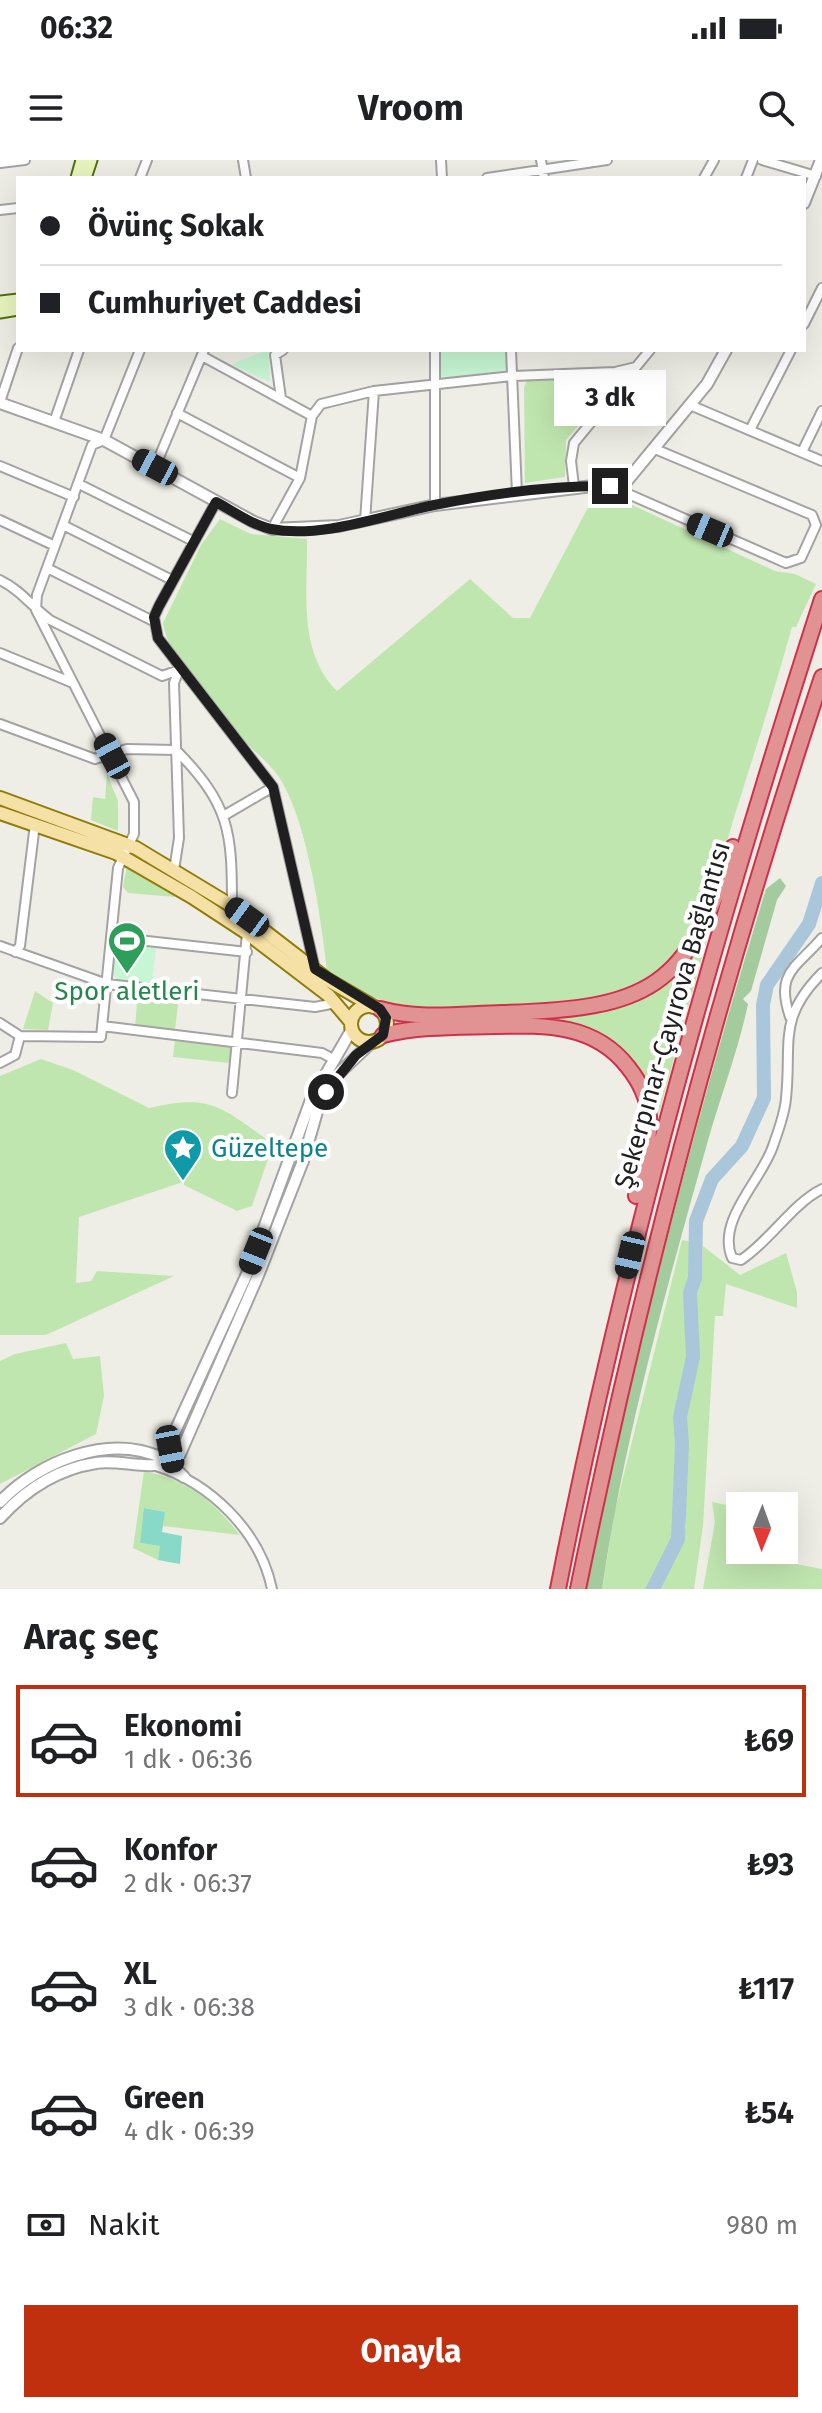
<!DOCTYPE html>
<html lang="tr">
<meta charset="utf-8">
<style>
:root{--surface:#fff;--page:#f6f6f6;--text:#202124;--muted:#757577;--line:#e0e0e0;--accent:#c02f0e}
body{margin:0;font-family:"Fira Sans",sans-serif;background:var(--page);color:var(--text);height:100vh;display:flex;flex-direction:column;font-size:30px;white-space:nowrap}
*{box-sizing:border-box;margin:0}
p{font-size:26px;color:var(--muted)}
.icon{flex:none;width:44px;height:44px;fill:none;stroke:currentColor;stroke-width:2;stroke-linecap:round;stroke-linejoin:round}
.map{position:relative;height:1429px;overflow:hidden}
.drawer{display:flex;flex-direction:column;background:var(--surface);flex:1}
.drawer>*{flex:none}
.hud{position:absolute;left:16px;top:16px;width:790px;height:176px;border-radius:0px;box-shadow:0 8px 32px #0002;display:grid;align-content:center;height:176px;padding:0 24px;background:var(--surface)}
.needle{width:52px;rotate:181deg}
.fabs{position:absolute;left:726px;top:1332px;display:grid;gap:16px}
.fabs a{display:grid;place-items:center;width:72px;height:72px;border-radius:0px;background:var(--surface);box-shadow:0 8px 32px #0002;font-size:40px}
.end{position:absolute;width:36px;height:36px;margin:-18px;border:10px solid #1f1f1f;background:#fff;box-shadow:0 0 0 4px #fff}
.from{border-radius:50%}
.bubble{position:absolute;height:56px;border-radius:0px;background:var(--surface);box-shadow:0 8px 32px #0002;font-size:26px;font-weight:700;line-height:56px;text-align:center}
.car{position:absolute;width:24px;height:48px;margin:-24px -12px;border-radius:10px;box-shadow:0 0 6px 2px #0007;background:linear-gradient(#222 24%,#8ab4d8 0 40%,#222 0 76%,#8ab4d8 0 86%,#222 0)}
.hud b{display:flex;align-items:center;gap:28px;height:76px;font-size:30px}
.hud b+b{border-top:2px solid var(--line)}
.hud i{width:20px;height:20px;background:var(--text)}
ul{padding:0;list-style:none}
li{display:flex;align-items:center;gap:24px;height:112px;margin:0 16px 12px;padding:0 8px;border:4px solid transparent;border-radius:0px}
li div{flex:1}
li b{display:block;font-size:30px}
li em{font-style:normal;font-weight:700}
li.on{border-color:var(--accent)}
li>.icon{width:72px;height:72px;stroke-width:1.5}
h2{padding:0 24px;font-size:36px;line-height:96px}
.pay{display:flex;align-items:center;gap:20px;height:88px;padding:0 24px;font-size:30px}
.pay p{margin-inline-start:auto}
.button{display:flex;gap:16px;margin-top:auto;padding:16px 24px}
.button a{flex:1;height:92px;border-radius:0px;background:var(--accent);color:#fff;font-size:32px;font-weight:700;line-height:92px;text-align:center}
.status{display:flex;justify-content:space-between;align-items:center;height:56px;padding:0 40px;background:var(--surface);direction:ltr}
.status svg{height:22px;fill:currentColor}
header{display:flex;justify-content:space-between;align-items:center;height:104px;padding:0 24px;background:var(--surface);font-size:36px;font-weight:700}
.map>svg:first-child{display:block}
.grass{fill:#c0e6af}
.forest{fill:#a3cb9e}
.park{fill:#c6f6d3}
.pitch{fill:#89d9c9}
.lines{fill:none;stroke-linecap:round;stroke-linejoin:round}
.river{stroke:#a9c6da;stroke-width:14}
.minor-casing{stroke:#a3a3a3;stroke-width:12}
.tertiary-casing{stroke:#a3a3a3;stroke-width:14}
.secondary-casing{stroke:#52700d;stroke-width:15}
.primary-casing{stroke:#907c0a;stroke-width:16}
.motorway-casing{stroke:#cf314a;stroke-width:18}
.minor{stroke:#fff;stroke-width:8}
.tertiary{stroke:#fff;stroke-width:10}
.secondary{stroke:#e8f5be;stroke-width:11}
.primary{stroke:#f5e1a5;stroke-width:12}
.motorway{stroke:#e19393;stroke-width:14}
.route{stroke:#1f1f1f;stroke-width:10}
.labels{text-anchor:middle;stroke-width:8;stroke-linejoin:round;paint-order:stroke}
.leisure-label{font-size:26px;fill:#27864d;stroke:#fff}
.street-label{font-size:26px;fill:#1f1f1f;stroke:#fff}
.culture-label{font-size:26px;fill:#0d838f;stroke:#fff;text-anchor:start}
</style>
<div class="status"><b>06:32</b><svg viewBox="0 0 49 12"><path d="M0 12V9h3v3zM5 12V6h3v6zM10 12V3h3v9zM15 12V0h3v12zM26 1h20v11H26zM47 4h2v5h-2z"/></svg></div>
<header><svg class="icon" aria-label="menu" viewBox="0 0 24 24"><path d="M4 6h16M4 12h16M4 18h16"/></svg>Vroom<svg class="icon" aria-label="search" viewBox="0 0 24 24"><circle cx="10" cy="10" r="6"/><path d="M15 15l6 6"/></svg></header>
<div class="map">
<svg width="822" height="1429" viewBox="0 0 822 1429">
<rect width="100%" height="100%" fill="#efeee6"/>
<path class="grass" d="M615,217L617,221L566,280L565,317L525,323L524,227L527,220Z
M594,336L617,338L775,411L795,414L816,424L796,467H792C775,528 756,588 737,648C724,689 715,736 691,773C674,797 649,820 621,831C581,847 531,843 489,845C430,848 374,852 327,811C321,758 308,667 282,622C274,607 257,594 245,582C221,556 167,498 163,463L201,385L220,359L251,374L307,379C308,431 297,491 337,531L470,419L513,458H530Z
M107,614L118,641V671L91,660L93,637L105,639Z
M127,705L176,733L175,737L128,733L123,727Z
M709,772L656,964C636,899 621,866 546,861V858C626,852 661,837 709,772Z
M35,831L53,843L48,870L23,869Z
M138,832L179,836L175,870L135,867Z
M175,881L231,887L230,903L173,897Z
M41,899L73,910L149,948C213,933 222,948 273,984L252,1046L237,1051L184,1025L183,1000V1022L79,1057L76,1123L91,1121L97,1111L174,1116L46,1175H0V916Z
M682,1080L694,1082L693,1110L687,1136L688,1197L677,1256L676,1375L648,1429H602L615,1350Z
M703,1086L740,1115L786,1093L797,1132V1148L726,1124L723,1156H715L703,1366L694,1429H661L686,1368L685,1265L697,1197L694,1145L701,1122Z
M66,1183L73,1199L100,1196L104,1236L96,1274L0,1324V1201L15,1194Z
M144,1311C188,1320 213,1341 240,1375L163,1366L164,1352L145,1348L140,1383L161,1386L158,1400L133,1388Z
M712,1342L740,1348V1390H755V1396L822,1409V1429H703L715,1362Z"/>
<path class="forest" d="M780,718L786,726L777,740L751,831L743,839L748,844C738,892 720,937 707,984C666,1130 624,1279 602,1429H585C634,1197 693,966 763,739L766,729Z"/>
<path class="park" d="M268,190L270,222L232,205L236,202Z
M441,190H508L506,210L454,218L441,216Z
M120,782L156,785L152,824L119,821L112,814L114,786Z"/>
<path class="pitch" d="M144,1348L165,1352L162,1372L182,1376L180,1404L158,1400L160,1386L140,1383Z"/>
<g class="lines">
<path class="river" d="M653,1429L678,1379L682,1284L680,1257L693,1197L690,1133L695,1118L696,1061L712,1019L742,986L764,938L763,845L767,825L809,764L822,723"/>
<defs>
<path id="minor" d="M243,0L246,18
M441,0L442,18
M541,0L544,18
M762,0L816,16
M0,3L25,0
M140,18L147,0
M487,18L607,0
M704,18L714,0
M746,18L753,0
M0,50L18,48
M804,164L822,128
M511,190L517,334
M202,196L312,256
M281,238L275,195L283,190
M0,242L18,188
M690,245L822,301
M177,253L300,318
M54,262L79,190
M750,270L791,190
M802,292L822,251
M0,306L74,337
M155,307L204,190
M79,324L193,381
M574,326L571,301L574,283L635,209
M610,326L786,403L801,398L816,365L812,355L655,289
M216,342L159,446L154,457L158,478L273,627L315,809
M435,345V190
M0,360L55,386
M365,361L374,231
M63,365L172,420
M272,369L300,318L312,256L321,244L374,231L513,216L615,212L636,207L650,190
M47,408L155,462
M0,420C22,431 31,446 50,460L162,516L179,510
M0,493L73,523
M0,564L95,599L127,589L176,590C230,645 232,671 232,746
M225,655L273,627
M174,710L179,678L174,523L179,510
M111,777L247,792
M0,786L107,824L315,847L336,843
M15,792L20,786L35,664
M822,813C777,858 792,882 786,938C785,954 778,971 773,986C762,1020 716,1060 732,1098L741,1100C771,1080 792,1044 822,1029
M790,857C775,813 795,809 822,778
M0,863L20,876
M102,866L322,893L335,900
M0,903L15,895L20,876L101,877L118,708L134,674V642L36,450L37,435L92,285L104,280L140,190
M232,933L247,773
M156,1306C210,1323 260,1371 272,1429"/>
<path id="tertiary" d="M804,43L821,0
M0,243L104,280L254,362L272,369L339,366L435,345L626,322L707,224L726,190
M171,1280L174,1307L184,1317
M160,1296L171,1280L247,1114L311,940L352,869
M0,1342C38,1302 108,1273 162,1298
M0,1358C26,1329 57,1309 96,1303C122,1298 161,1316 180,1294L257,1118L303,1001L318,948L336,916L373,881"/>
<path id="secondary" d="M77,18L82,0
M85,18L91,0
M0,142L18,140
M0,152L18,149"/>
<path id="primary" d="M0,638L136,688L232,746L328,820L374,847
M0,653L116,693L192,737L247,773L328,835L351,862
M351 864a18 18 0 1 1 36 0a18 18 0 1 1-36 0Z"/>
<path id="motorway" d="M380,849C420,860 461,854 502,853C648,849 688,830 733,687
M383,875C420,866 456,867 493,866C544,865 594,863 628,907C640,922 648,938 649,957C651,983 642,1011 636,1036
M558,1429C624,1093 717,765 822,439
M578,1429C641,1121 723,815 822,517"/>
</defs>
<use href="#minor" class="minor-casing"/>
<use href="#tertiary" class="tertiary-casing"/>
<use href="#secondary" class="secondary-casing"/>
<use href="#primary" class="primary-casing"/>
<use href="#motorway" class="motorway-casing"/>
<use href="#minor" class="minor"/>
<use href="#tertiary" class="tertiary"/>
<use href="#secondary" class="secondary"/>
<use href="#primary" class="primary"/>
<use href="#motorway" class="motorway"/>
</g>
<g class="lines">
<path class="route" d="M326,932L356,895L383,875L386,858L380,849L315,809L273,627L158,478L154,457L159,446L216,342C233,351 252,365 271,369C321,379 385,355 434,345C490,334 552,325 610,326"/>
</g>
<defs>
<symbol id="stadium-pin" viewBox="-11 -11 22 30"><path d="M0 17L-7.5 6A9.5 9.5 0 1 1 7.5 6Z" fill="#2e9e5b" stroke="#fff"/><path d="M0-5a6.5 5 0 1 0 0 10a6.5 5 0 1 0 0-10ZM-3.5-1.8h7v3.6h-7Z" fill="#fff"/></symbol>
<symbol id="sight-pin" viewBox="-11 -11 22 30"><path d="M0 17L-7.5 6A9.5 9.5 0 1 1 7.5 6Z" fill="#0f9aa8" stroke="#fff"/><path d="M0-6L1.8-2.2L6-1.7L2.9 1.2L3.7 5.4L0 3.3L-3.7 5.4L-2.9 1.2L-6-1.7L-1.8-2.2Z" fill="#fff"/></symbol>
</defs>
<g fill-rule="evenodd">
<use href="#stadium-pin" x="105" y="759" width="44" height="60"/>
<use href="#sight-pin" x="161" y="966" width="44" height="60"/>
</g>
<g class="labels">
<g class="leisure-label">
<text x="127" y="840">Spor aletleri</text>
</g>
<g class="street-label">
<text transform="translate(672 855) rotate(-74)" y="9">Şekerpınar-Çayırova Bağlantısı</text>
</g>
<g class="culture-label">
<text x="211" y="997">Güzeltepe</text>
</g>
</g>
</svg>
<div class="fabs">
<a><svg class="needle" viewBox="-14 -14 28 28"><path d="M0-13l5 13h-10z" fill="#e53935"/><path d="M0 13l5-13h-10z" fill="#757577"/></svg></a>
</div>
<i class="end from" style="left:326px;top:932px"></i>
<i class="end" style="left:610px;top:326px"></i>
<div class="bubble" style="left:554px;top:210px;width:112px">3 dk</div>
<i class="car" style="left:155px;top:307px;rotate:298deg"></i>
<i class="car" style="left:710px;top:370px;rotate:293deg"></i>
<i class="car" style="left:112px;top:596px;rotate:332deg"></i>
<i class="car" style="left:247px;top:757px;rotate:306deg"></i>
<i class="car" style="left:256px;top:1091px;rotate:202deg"></i>
<i class="car" style="left:630px;top:1095px;rotate:193deg"></i>
<i class="car" style="left:170px;top:1289px;rotate:169deg"></i>
<div class="hud">
<b><i class="from"></i>Övünç Sokak</b>
<b><i></i>Cumhuriyet Caddesi</b>
</div>
</div>
<section class="drawer">
<h2>Araç seç</h2>
<ul>
<li class="on"><svg class="icon" aria-label="car" viewBox="0 0 24 24"><path d="M5 17H2v-5l4-1 3-4h7l3 4 3 1v5h-3M9 17h6M6 11h13"/><circle cx="7" cy="17" r="2"/><circle cx="17" cy="17" r="2"/></svg><div><b>Ekonomi</b><p>1 dk · 06:36</p></div><em>₺69</em></li>
<li><svg class="icon" aria-label="car" viewBox="0 0 24 24"><path d="M5 17H2v-5l4-1 3-4h7l3 4 3 1v5h-3M9 17h6M6 11h13"/><circle cx="7" cy="17" r="2"/><circle cx="17" cy="17" r="2"/></svg><div><b>Konfor</b><p>2 dk · 06:37</p></div><em>₺93</em></li>
<li><svg class="icon" aria-label="car" viewBox="0 0 24 24"><path d="M5 17H2v-5l4-1 3-4h7l3 4 3 1v5h-3M9 17h6M6 11h13"/><circle cx="7" cy="17" r="2"/><circle cx="17" cy="17" r="2"/></svg><div><b>XL</b><p>3 dk · 06:38</p></div><em>₺117</em></li>
<li><svg class="icon" aria-label="car" viewBox="0 0 24 24"><path d="M5 17H2v-5l4-1 3-4h7l3 4 3 1v5h-3M9 17h6M6 11h13"/><circle cx="7" cy="17" r="2"/><circle cx="17" cy="17" r="2"/></svg><div><b>Green</b><p>4 dk · 06:39</p></div><em>₺54</em></li>
</ul>
<div class="pay"><svg class="icon" aria-label="cash" viewBox="0 0 24 24"><path d="M3 7h18v10H3z"/><circle cx="12" cy="12" r="2"/></svg>Nakit<p>980 m</p></div>
<div class="button"><a>Onayla</a></div>
</section>
